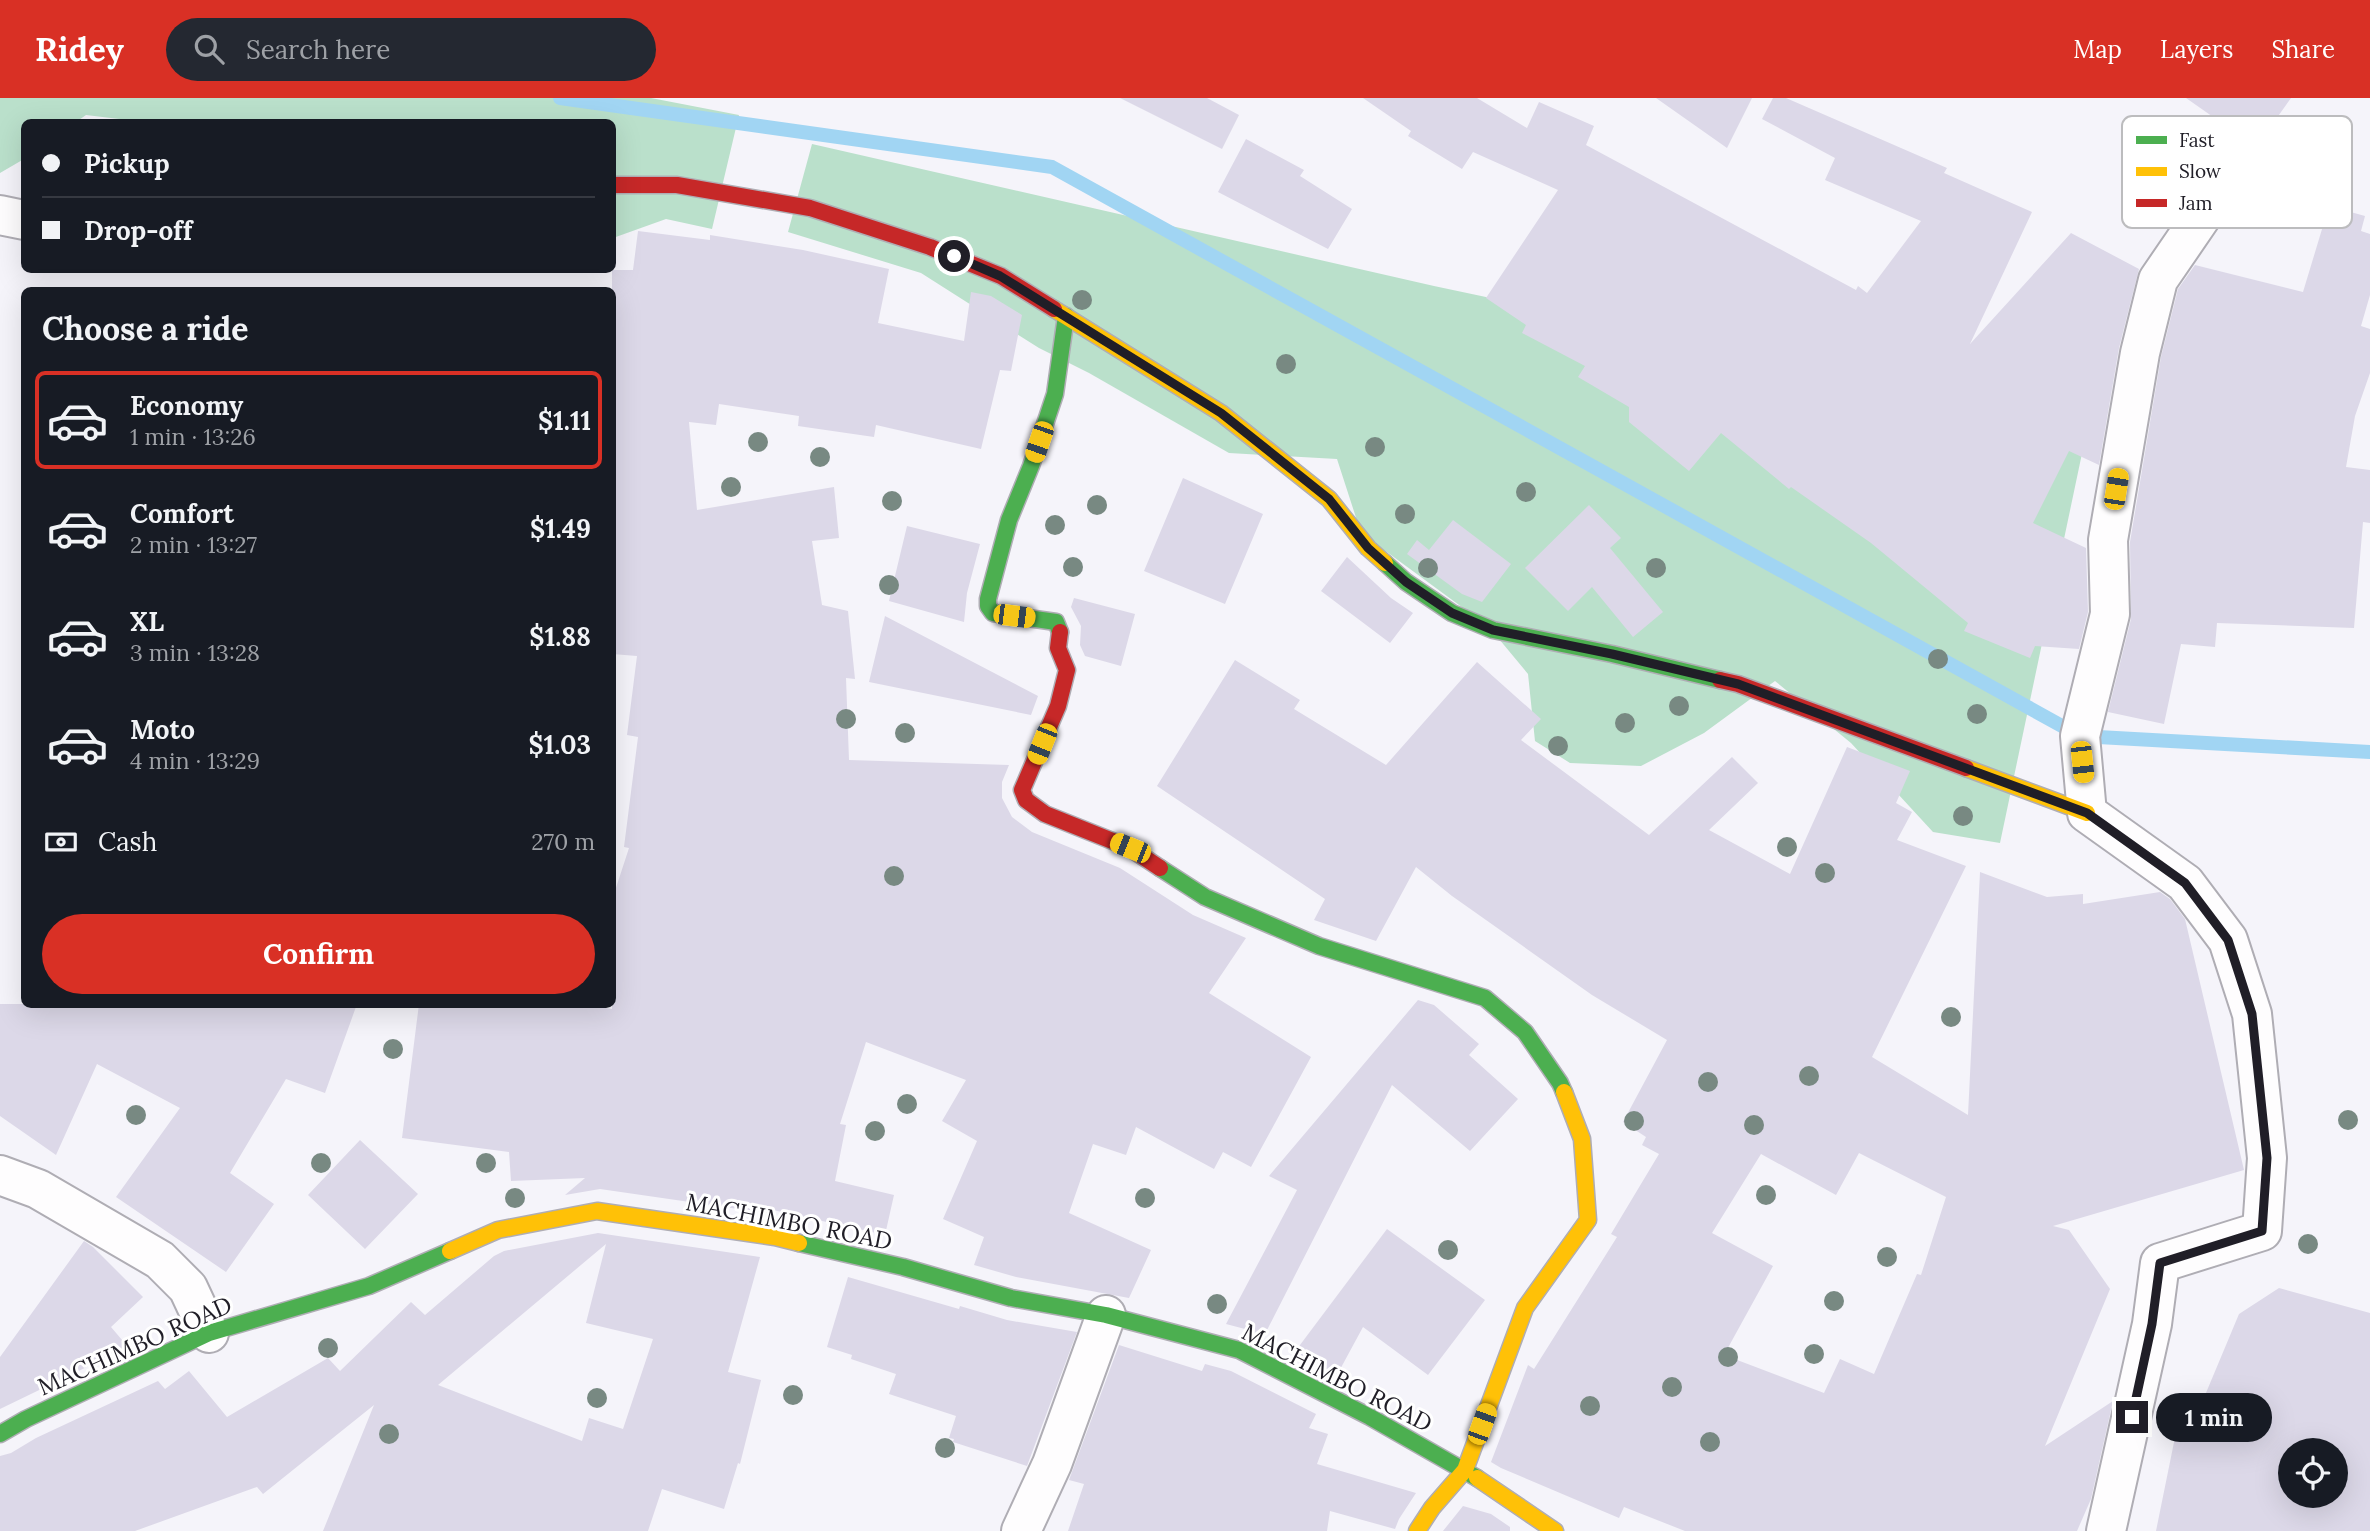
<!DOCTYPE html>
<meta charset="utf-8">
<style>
:root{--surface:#171b24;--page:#242831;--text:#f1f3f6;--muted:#9ea1a6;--line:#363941;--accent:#d93025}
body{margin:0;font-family:Lora,serif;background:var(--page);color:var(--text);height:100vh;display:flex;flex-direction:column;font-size:26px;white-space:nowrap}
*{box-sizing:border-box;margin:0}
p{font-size:23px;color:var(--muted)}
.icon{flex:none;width:38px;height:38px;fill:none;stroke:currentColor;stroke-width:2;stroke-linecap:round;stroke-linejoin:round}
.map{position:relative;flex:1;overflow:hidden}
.panel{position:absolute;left:21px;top:189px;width:595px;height:721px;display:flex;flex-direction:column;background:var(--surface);border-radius:10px;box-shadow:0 7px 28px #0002}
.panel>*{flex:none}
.hud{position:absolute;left:21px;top:21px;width:595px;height:154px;border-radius:10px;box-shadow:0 7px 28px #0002;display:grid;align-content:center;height:154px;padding:0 21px;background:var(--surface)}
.tools{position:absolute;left:2278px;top:1340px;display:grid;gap:14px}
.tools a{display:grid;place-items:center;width:70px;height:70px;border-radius:50%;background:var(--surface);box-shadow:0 7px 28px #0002;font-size:35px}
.end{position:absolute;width:32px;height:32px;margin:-16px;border:9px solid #201e27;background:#fff;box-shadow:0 0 0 4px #fff}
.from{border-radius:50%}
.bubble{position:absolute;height:49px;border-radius:24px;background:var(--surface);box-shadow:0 7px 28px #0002;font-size:23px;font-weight:700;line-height:49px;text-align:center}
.car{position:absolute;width:21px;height:42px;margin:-21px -10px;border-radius:9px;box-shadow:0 0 5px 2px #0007;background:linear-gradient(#f5c518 24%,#345 0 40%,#f5c518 0 76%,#345 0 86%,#f5c518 0)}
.hud b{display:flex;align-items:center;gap:24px;height:66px;font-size:26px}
.hud b+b{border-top:2px solid var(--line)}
.hud i{width:18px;height:18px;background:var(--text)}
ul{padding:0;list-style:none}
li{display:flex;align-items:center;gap:21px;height:98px;margin:0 14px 10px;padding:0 7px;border:4px solid transparent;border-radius:10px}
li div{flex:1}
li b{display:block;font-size:26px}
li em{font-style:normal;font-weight:700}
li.on{border-color:var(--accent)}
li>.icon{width:63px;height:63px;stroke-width:1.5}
h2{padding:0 21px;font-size:32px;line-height:84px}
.pay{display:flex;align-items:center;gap:18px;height:77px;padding:0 21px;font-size:26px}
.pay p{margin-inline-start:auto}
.cta{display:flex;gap:14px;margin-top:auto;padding:14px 21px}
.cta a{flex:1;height:80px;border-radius:42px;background:var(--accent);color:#fff;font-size:28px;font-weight:700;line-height:80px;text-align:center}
header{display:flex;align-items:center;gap:42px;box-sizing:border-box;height:98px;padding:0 35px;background:var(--accent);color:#fff}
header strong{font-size:33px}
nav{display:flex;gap:38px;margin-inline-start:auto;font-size:24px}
.search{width:490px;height:63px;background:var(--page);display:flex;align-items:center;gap:18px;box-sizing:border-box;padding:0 24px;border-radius:38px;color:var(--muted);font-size:26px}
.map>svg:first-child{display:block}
.forest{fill:#bae0cb}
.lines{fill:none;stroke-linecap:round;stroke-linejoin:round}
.stream{stroke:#a1d5f3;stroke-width:14}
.building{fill:#dcd8e8;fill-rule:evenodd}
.street-casing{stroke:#afadb4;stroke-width:42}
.fast-casing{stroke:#afadb4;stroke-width:19}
.slow-casing{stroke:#afadb4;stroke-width:19}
.jam-casing{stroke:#afadb4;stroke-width:19}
.street{stroke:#fefdfe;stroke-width:38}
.fast{stroke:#4caf50;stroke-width:16}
.slow{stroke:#ffc107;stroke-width:16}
.jam{stroke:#c62828;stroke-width:16}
.tree{fill:#788982}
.route{stroke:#201e27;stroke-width:9}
.labels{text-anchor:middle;stroke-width:6;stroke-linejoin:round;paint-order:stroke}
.street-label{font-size:24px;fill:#201e27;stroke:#fff}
.key{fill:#fff;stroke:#bcbcbe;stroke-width:2}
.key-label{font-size:19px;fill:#201e27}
</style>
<header>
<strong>Ridey</strong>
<div class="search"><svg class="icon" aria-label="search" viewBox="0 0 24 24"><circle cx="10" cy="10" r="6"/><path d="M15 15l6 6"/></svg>Search here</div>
<nav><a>Map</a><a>Layers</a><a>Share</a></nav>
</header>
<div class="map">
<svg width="2370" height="1433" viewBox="0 0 2370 1433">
<rect width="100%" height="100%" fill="#f5f4fa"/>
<path class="forest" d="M0,0H651L739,17L712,131L666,121L613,140L612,24H144L86,17L76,24H24V61L0,75Z
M812,46L1434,188L2088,327L2000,745L1933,734L1851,645L1775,583L1704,635L1641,668L1570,665L1535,643L1528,576L1489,529L1361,435L1337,361L1229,355L1089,275L1039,250L921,175L788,134Z"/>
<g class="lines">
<path class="stream" d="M560,0L1052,69L2080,638L2370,654"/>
</g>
<path class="building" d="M1120,0H1207L1239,17L1222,51Z
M1363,0H1477L1527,30L1539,4L1594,28L1586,47L1856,192L1858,188L1867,195L1921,123L1825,82L1835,60L1762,21L1773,0H1786L1947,70L1944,75L2032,114L1970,246L2071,135L2139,171L2119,250L2099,367L2069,353L2033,425L2086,450L2088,514L2079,551L2035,548L2030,560L1964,533L1968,525L1871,445L1791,389L1789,391L1721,335L1689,373L1629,324V309L1578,279L1585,268L1522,235L1526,227L1486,200L1558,92L1473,54L1462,71L1408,38L1411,33Z
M1656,0H1752L1727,50Z
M2186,0H2291L2256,49Z
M1246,41L1304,72L1300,78L1352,111L1328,151L1218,94Z
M2329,108L2365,118L2361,133L2370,136V197L2361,228L2370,231V275L2355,318L2346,369L2370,372V425L2363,424L2354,530L2217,525L2215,549L2181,546L2164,626L2108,614L2131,521L2130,444L2161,259L2178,191L2195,167L2303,194Z
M638,133L710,142V137L803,152L889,171L878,225L964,243L971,194L991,198L1022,217L1011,273L1000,272L981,351L876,327L874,339L798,328L799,318L719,306L716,327L689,324L697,412L834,389L839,440L812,443L822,507L848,513L855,581L846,580L849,662L1009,667L1002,684V700L1012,719L1032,734L1120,770L1193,817L1246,840L1209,895L1311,959L1251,1069L1223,1054L1214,1071L1136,1029L1126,1057L1093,1046L1069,1115L1151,1152L1129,1200L1016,1179L974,1167L984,1139L943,1121L977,1043L942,1023L966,982L866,944L840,1026L846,1027L835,1083L894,1097L885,1137L773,1112L772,1116L600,1091L565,1097L585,1080L511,1083L509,1054L402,1040L419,906L586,907L612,911V802L629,750L624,749L638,639L627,637L637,558L612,556V172H633Z
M1183,380L1263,416L1225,506L1144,473Z
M1589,407L1621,440L1610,450L1663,514L1633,539L1592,489L1568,513L1525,470Z
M1453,422L1511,466L1482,504L1462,496L1407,456L1417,442L1429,452Z
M907,428L980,446L967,495L964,524L889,503Z
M1347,459L1391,500L1413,515L1390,545L1321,493Z
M1074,500L1135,516L1121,568L1085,558L1080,547L1081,528L1071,509Z
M885,518L1038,598L1031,617L869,584Z
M1235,562L1300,602L1294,611L1386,667L1477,564L1541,621L1521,642L1649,737L1732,659L1758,685L1709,732L1790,776L1847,649L1910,673L1896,705L1912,714L1897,742L1966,768L1872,959L1968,1017L1980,774L2047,799L2083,796V806L2160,794L2170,801L2185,821L2244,1072L2053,1128L2069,1132L2110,1191L2045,1348L2113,1303L2091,1401L2077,1433H1685L1624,1409L1619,1420L1501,1370L1491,1364L1528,1267L1534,1271L1617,1139L1611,1136L1659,1056L1642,1047L1646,1039L1623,1024L1667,942L1592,897L1452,798L1416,769L1376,843L1314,822L1325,801L1157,688ZM1859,1055L1946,1099L1921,1177L1917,1176L1874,1276L1840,1261L1824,1295L1724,1257L1773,1168L1712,1135L1761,1056L1836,1097Z
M1418,902L1434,907L1479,946L1469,957L1518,1001L1470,1053L1392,987L1263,1240L1245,1231L1226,1226L1297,1092L1269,1078Z
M0,906H357L325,995L286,981L230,1075L274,1106L226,1174L116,1099L180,1010L97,966L56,1057L0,1018Z
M360,1042L418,1096L365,1151L308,1097Z
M1387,1131L1485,1202L1428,1277L1363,1229L1337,1277L1294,1255Z
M598,1135L760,1159L728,1274L761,1282L740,1366L738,1365L724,1411L662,1391L648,1433H323L374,1307L263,1396L257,1389L135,1433H0V1358L11,1355L36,1340L158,1283L165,1291L189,1273L227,1319L328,1260L340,1273L411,1204L425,1217L494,1158L504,1153ZM606,1146L586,1225L653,1241L623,1331L589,1320L582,1343L438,1287Z
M84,1143L93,1149L143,1199L111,1229L128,1249L0,1311V1259Z
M848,1179L959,1211L960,1208L1007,1222L1077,1234L1027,1368L953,1344L954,1341L949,1340L956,1318L889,1296L896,1276L851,1261L852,1257L827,1249Z
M2279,1190L2370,1215V1433H2156L2184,1295L2198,1314L2239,1216ZM2291,1353H2336V1398H2291Z
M1119,1247L1202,1273L1205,1266L1231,1273L1316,1316L1309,1330L1328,1336L1317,1366L1416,1395L1399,1421L1395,1431L1330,1413L1327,1433H1068L1084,1386L1069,1382Z
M1463,1408L1491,1416L1510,1429V1433H1443Z"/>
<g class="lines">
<defs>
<path id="street" d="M0,117L24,122
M0,1077L38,1091L160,1162L188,1190L209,1235
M1021,1433L1052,1366L1106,1217
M2106,1433L2152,1226L2160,1165L2262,1133L2267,1060L2252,916L2228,842L2185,785L2087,715L2080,638L2110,516L2108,442L2140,255L2158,182L2208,109L2237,73"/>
<path id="fast" d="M1385,465L1406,484L1452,515L1493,532L1612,556L1720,582
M1060,534L1056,524L993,515L988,508V501L1009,422L1031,368L1055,296L1066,218
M1160,770L1205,799L1319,848L1485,900L1525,934L1560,985L1564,994
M799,1145L903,1169L1011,1200L1106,1217L1239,1252L1370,1319L1477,1380
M0,1336L26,1321L209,1235L369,1188L450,1153"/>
<path id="slow" d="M1054,211L1221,315L1329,401L1368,450L1385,465
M1966,670L2087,715
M450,1153L498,1132L597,1113L775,1139L799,1145
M1477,1380L1555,1433
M1417,1433L1432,1410L1465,1372L1525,1210L1588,1122L1582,1041L1564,994"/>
<path id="jam" d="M612,87H677L810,110L930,149L1001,178L1054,211
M1060,534L1058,550L1067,572L1058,608L1022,692L1026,702L1045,716L1130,750L1160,770
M1720,582L1738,586L1966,670"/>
</defs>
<use href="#street" class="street-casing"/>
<use href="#fast" class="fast-casing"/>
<use href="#slow" class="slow-casing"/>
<use href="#jam" class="jam-casing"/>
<use href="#street" class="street"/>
<use href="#fast" class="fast"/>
<use href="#slow" class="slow"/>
<use href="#jam" class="jam"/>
</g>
<g class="tree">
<circle cx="1082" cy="202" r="10"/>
<circle cx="1286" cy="266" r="10"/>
<circle cx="758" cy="344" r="10"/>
<circle cx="1375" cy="349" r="10"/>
<circle cx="820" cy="359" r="10"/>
<circle cx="731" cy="389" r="10"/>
<circle cx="1526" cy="394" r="10"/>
<circle cx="892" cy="403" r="10"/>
<circle cx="1097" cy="407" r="10"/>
<circle cx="1405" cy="416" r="10"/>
<circle cx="1055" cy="427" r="10"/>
<circle cx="1073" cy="469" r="10"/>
<circle cx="1428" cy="470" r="10"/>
<circle cx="1656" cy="470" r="10"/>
<circle cx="889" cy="487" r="10"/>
<circle cx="1938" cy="561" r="10"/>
<circle cx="1679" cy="608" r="10"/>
<circle cx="1977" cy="616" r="10"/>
<circle cx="846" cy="621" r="10"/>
<circle cx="1625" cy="625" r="10"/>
<circle cx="905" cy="635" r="10"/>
<circle cx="1558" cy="648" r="10"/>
<circle cx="1963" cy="718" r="10"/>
<circle cx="1787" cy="749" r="10"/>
<circle cx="1825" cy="775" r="10"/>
<circle cx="894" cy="778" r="10"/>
<circle cx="1951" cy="919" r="10"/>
<circle cx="393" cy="951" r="10"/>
<circle cx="1809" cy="978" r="10"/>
<circle cx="1708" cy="984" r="10"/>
<circle cx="907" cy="1006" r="10"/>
<circle cx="136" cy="1017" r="10"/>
<circle cx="2348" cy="1022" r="10"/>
<circle cx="1634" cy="1023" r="10"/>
<circle cx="1754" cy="1027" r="10"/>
<circle cx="875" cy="1033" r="10"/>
<circle cx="321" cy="1065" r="10"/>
<circle cx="486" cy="1065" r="10"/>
<circle cx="1766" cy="1097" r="10"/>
<circle cx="515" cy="1100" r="10"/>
<circle cx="1145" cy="1100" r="10"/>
<circle cx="2308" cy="1146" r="10"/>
<circle cx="1448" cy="1152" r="10"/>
<circle cx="1887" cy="1159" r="10"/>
<circle cx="1834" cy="1203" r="10"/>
<circle cx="1217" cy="1206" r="10"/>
<circle cx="328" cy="1250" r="10"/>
<circle cx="1814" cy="1256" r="10"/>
<circle cx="1728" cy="1259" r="10"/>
<circle cx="1672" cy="1289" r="10"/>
<circle cx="793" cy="1297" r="10"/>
<circle cx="597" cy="1300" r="10"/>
<circle cx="1590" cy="1308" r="10"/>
<circle cx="389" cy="1336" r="10"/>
<circle cx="1710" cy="1344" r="10"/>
<circle cx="945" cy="1350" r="10"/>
</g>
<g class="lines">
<path class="route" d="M954,158L1000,178L1221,315L1329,401L1368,450L1406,484L1452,515L1493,532L1612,556L1738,586L1906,648L2087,715L2185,785L2228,842L2252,916L2267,1060L2262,1133L2160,1165L2152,1226L2132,1319"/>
</g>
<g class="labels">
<g class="street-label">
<text transform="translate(789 1124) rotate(11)" y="8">MACHIMBO ROAD</text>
<text transform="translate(135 1248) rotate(-24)" y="8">MACHIMBO ROAD</text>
<text transform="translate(1337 1280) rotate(27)" y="8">MACHIMBO ROAD</text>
</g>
</g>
<rect x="2122" y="18" width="230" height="112" rx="10" class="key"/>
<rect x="2136" y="38" width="31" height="8" fill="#4caf50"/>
<rect x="2136" y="69" width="31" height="9" fill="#ffc107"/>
<rect x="2136" y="101" width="31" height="8" fill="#c62828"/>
<g class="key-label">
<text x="2179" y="49">Fast</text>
<text x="2179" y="80">Slow</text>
<text x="2179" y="112">Jam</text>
</g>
</svg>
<div class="tools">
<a><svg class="icon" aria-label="locate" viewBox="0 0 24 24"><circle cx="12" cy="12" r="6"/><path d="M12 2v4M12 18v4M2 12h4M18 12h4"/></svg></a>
</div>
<i class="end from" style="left:954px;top:158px"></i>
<i class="end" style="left:2132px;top:1319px"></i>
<div class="bubble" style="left:2156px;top:1295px;width:116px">1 min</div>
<i class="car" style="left:1039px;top:344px;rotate:199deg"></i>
<i class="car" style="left:2116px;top:391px;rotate:9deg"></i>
<i class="car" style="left:1014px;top:518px;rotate:97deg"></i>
<i class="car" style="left:1042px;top:646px;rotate:202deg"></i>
<i class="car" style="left:2082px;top:664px;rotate:174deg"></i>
<i class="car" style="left:1130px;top:750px;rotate:292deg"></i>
<i class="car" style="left:1482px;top:1326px;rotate:20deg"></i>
<div class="hud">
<b><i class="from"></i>Pickup</b>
<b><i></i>Drop-off</b>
</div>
<section class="panel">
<h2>Choose a ride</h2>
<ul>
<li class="on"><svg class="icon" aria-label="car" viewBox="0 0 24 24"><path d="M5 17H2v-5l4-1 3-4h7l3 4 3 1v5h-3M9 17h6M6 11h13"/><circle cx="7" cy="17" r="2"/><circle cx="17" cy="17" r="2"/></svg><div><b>Economy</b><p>1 min · 13:26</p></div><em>$1.11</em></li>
<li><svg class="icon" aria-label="car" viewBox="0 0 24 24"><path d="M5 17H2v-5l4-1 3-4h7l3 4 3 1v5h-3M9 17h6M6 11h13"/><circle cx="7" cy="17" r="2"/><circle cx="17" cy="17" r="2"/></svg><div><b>Comfort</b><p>2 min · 13:27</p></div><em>$1.49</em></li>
<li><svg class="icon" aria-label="car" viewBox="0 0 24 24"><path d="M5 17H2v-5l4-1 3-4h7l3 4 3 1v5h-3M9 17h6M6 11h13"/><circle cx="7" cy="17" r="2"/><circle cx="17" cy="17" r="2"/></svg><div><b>XL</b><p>3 min · 13:28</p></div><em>$1.88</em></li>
<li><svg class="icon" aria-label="car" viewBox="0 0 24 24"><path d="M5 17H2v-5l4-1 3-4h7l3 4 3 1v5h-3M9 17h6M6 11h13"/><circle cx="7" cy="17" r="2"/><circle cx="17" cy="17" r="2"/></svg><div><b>Moto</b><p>4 min · 13:29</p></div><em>$1.03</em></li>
</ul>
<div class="pay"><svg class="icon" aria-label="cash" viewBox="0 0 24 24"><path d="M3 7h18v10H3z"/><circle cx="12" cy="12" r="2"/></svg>Cash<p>270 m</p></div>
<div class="cta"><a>Confirm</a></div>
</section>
</div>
